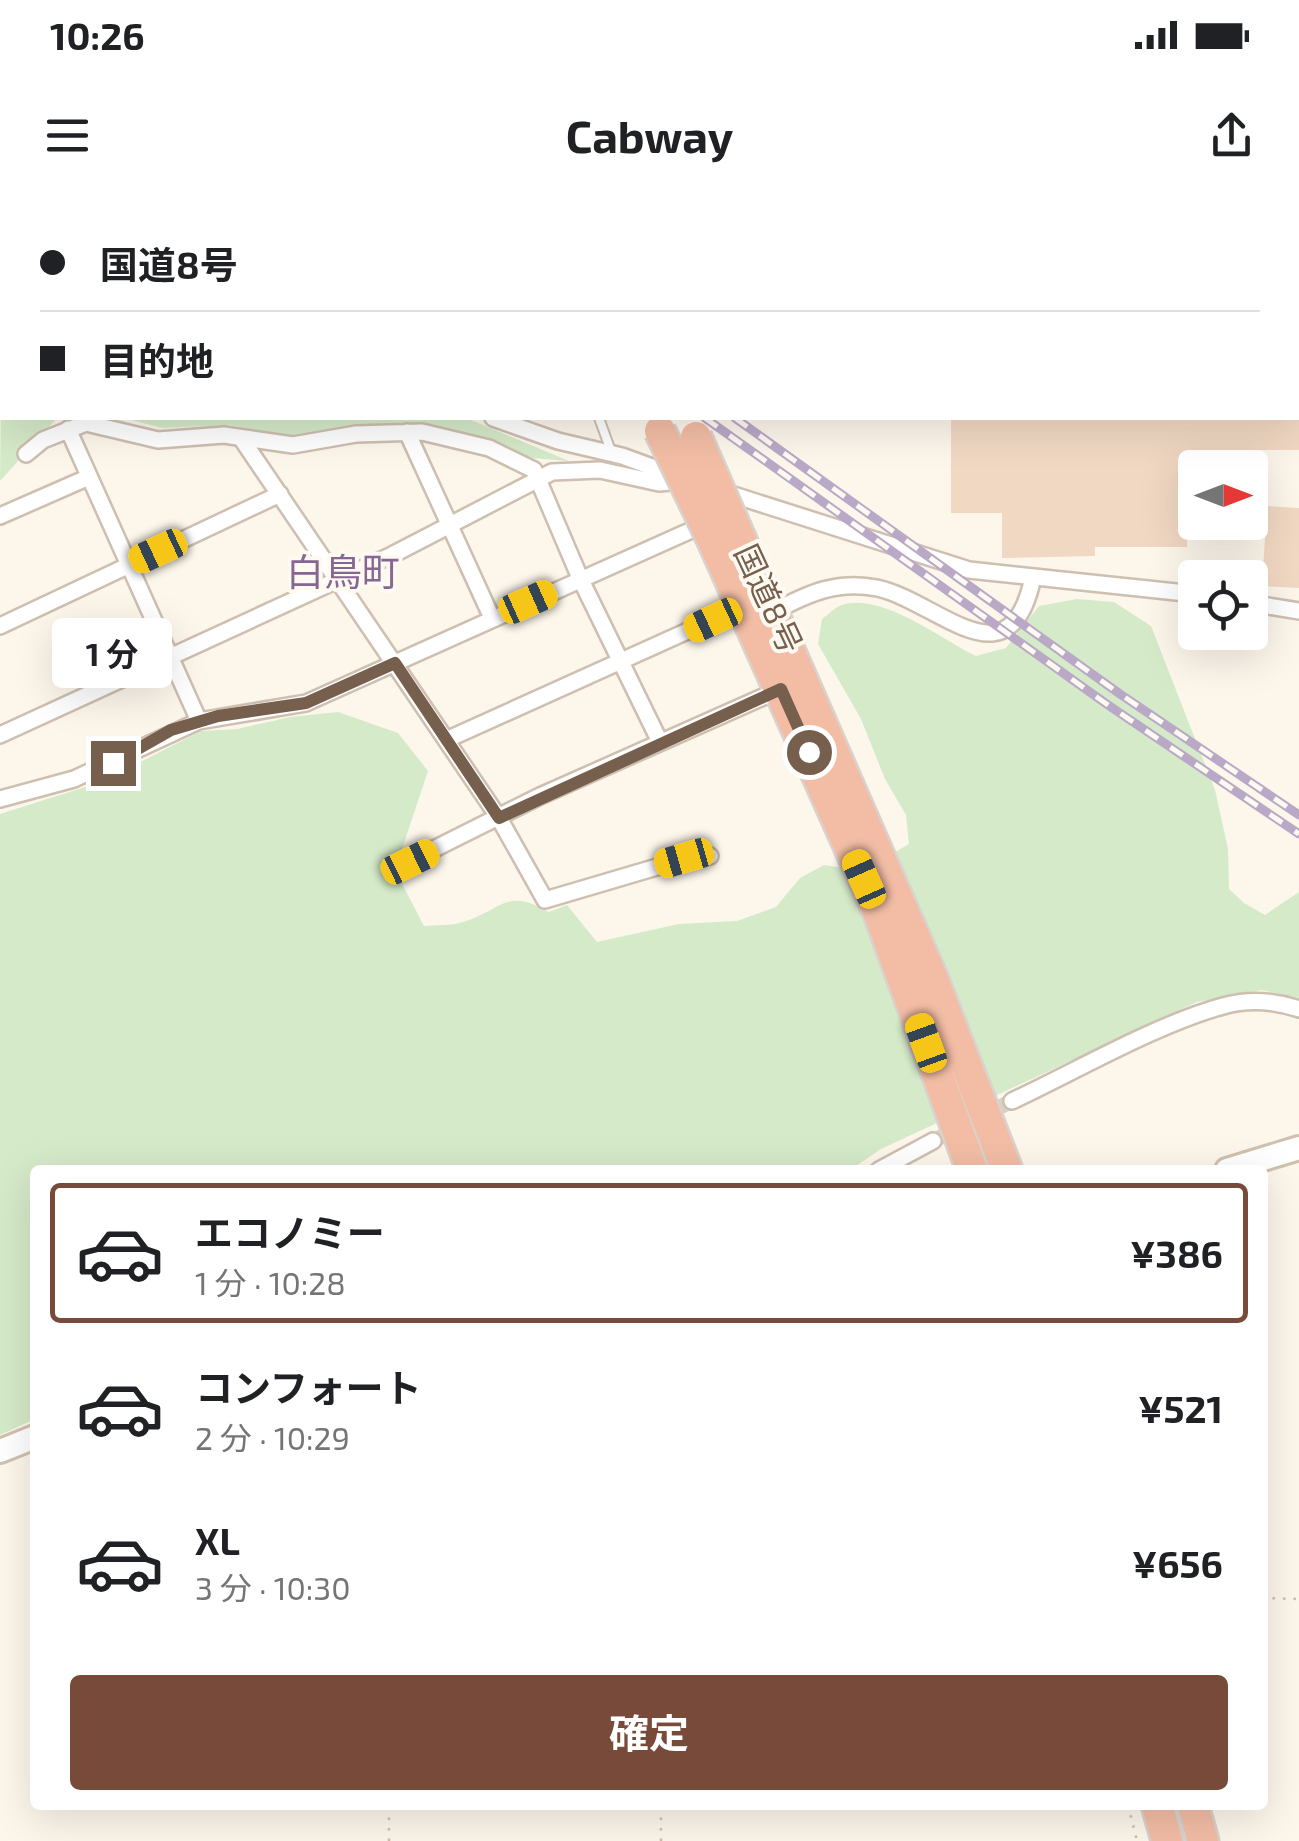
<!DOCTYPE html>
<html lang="ja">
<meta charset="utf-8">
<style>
:root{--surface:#fff;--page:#f6f6f6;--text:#202124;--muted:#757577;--line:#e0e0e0;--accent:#774a3a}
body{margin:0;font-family:"Exo 2","Noto Sans JP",sans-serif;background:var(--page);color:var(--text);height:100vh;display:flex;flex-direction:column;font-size:38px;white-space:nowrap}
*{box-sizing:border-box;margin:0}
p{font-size:32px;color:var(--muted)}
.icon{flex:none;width:55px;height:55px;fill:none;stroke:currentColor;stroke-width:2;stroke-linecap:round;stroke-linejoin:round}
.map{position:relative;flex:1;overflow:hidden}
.details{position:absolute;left:30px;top:965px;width:1238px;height:645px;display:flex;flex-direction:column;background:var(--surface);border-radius:10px;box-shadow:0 10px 40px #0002}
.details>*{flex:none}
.hud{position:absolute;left:0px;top:0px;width:1300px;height:220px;box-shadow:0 10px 40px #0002;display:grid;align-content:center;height:220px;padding:0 40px;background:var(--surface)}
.needle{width:65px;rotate:90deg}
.tools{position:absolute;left:1178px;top:250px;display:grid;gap:20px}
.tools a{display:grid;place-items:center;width:90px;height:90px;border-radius:10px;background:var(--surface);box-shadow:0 10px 40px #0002;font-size:50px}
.end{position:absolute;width:45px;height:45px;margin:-22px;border:12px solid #775f4e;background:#fff;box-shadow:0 0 0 5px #fff}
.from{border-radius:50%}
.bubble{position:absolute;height:70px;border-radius:10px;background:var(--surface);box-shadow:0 10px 40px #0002;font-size:32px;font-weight:700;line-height:70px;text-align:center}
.car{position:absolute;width:30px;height:60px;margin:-30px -15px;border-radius:12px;box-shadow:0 0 8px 2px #0007;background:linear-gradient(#f5c518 24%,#345 0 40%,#f5c518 0 76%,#345 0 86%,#f5c518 0)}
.hud b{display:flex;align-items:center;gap:35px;height:95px;font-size:38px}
.hud b+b{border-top:2px solid var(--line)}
.hud i{width:25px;height:25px;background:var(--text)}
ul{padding:18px 0 0;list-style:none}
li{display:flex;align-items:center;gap:30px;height:140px;margin:0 20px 15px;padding:0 20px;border:5px solid transparent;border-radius:10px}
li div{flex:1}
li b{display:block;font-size:38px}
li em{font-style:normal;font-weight:700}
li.active{border-color:var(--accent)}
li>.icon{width:90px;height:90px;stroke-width:1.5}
.button{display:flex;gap:20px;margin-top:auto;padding:20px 40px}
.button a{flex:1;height:115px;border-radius:10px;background:var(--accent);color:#fff;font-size:40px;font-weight:700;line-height:115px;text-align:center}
.status{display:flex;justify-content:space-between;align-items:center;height:70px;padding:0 50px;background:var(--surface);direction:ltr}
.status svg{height:28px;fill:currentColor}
header{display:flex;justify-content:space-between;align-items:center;height:130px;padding:0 40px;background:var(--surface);font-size:45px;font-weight:700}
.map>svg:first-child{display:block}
.green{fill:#d5eac9}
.building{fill:#f1d8c3}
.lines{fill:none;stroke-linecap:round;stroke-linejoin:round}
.street-tunnel{stroke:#dbd0c4;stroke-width:15;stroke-dasharray:15 8;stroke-linecap:butt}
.lane-casing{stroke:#cebfb0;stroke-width:12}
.street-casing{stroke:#cebfb0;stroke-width:20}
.secondary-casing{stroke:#d1c0ae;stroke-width:28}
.highway-casing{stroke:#d9d2cd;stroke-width:35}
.path{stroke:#d6bba6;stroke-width:2.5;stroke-dasharray:2.5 8;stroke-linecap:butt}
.lane{stroke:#fff;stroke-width:8}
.street{stroke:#fff;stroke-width:15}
.secondary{stroke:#fff;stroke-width:22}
.highway{stroke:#f3bda5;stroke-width:30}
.rail-casing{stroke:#baa8c7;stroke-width:9}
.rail{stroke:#fefaf2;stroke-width:5;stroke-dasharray:15;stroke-linecap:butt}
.highway-bridge-casing{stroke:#d9d2cd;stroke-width:35;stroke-linecap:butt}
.highway-bridge{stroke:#f3bda5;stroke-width:30}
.route{stroke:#775f4e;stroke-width:12}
.labels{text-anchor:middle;stroke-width:8;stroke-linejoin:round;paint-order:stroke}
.street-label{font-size:32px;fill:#775f4e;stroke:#fefaf2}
.quarter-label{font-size:38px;fill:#866692;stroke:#fefaf2}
</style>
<div class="status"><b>10:26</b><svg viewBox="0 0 49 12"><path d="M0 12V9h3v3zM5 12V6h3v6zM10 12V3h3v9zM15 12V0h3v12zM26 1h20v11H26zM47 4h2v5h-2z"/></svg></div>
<header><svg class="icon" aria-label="menu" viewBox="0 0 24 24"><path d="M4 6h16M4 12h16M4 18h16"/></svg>Cabway<svg class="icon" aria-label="share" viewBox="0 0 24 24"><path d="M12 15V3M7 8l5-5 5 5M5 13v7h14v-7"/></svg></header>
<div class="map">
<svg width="1299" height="1641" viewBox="0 0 1299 1641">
<rect width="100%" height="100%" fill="#fcf6eb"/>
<path class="green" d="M755,0H1299V99L1298,2H752Z
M2,109V218H57L0,281Z
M124,218H466L569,261L519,257L505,248L460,232L429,227L357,226L294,238L230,225L162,228Z
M1077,399L1114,402L1151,426L1215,590L1228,649L1229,689L1244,703L1265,715L1299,692V798L1261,790L1197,802L881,949L850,970H35V1219L0,1235V614L101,582L201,531L237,529L290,517L338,512L398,533L428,571L395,670L424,726C437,725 454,726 466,721C504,708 506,688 549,712L567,705L597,742L679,724L737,721L776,707L800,678L824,665L863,671L909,644L906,615L885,579L861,519L818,444L822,419C828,415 835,407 842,405C882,392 940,439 976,456L1006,448L1039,406Z"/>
<path class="building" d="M951,218H1299V250H1187V347H1095V356L1002,358V313H951Z
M1267,306L1299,308V388L1262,386Z"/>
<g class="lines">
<path class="street-tunnel" d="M933,941L1012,901"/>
<defs>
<path id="lane" d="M599,218L611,251"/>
<path id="street" d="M0,95L2,94
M493,218L558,241L622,256L682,278
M68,229L199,521
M407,232L492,418
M241,238L499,618L545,700L684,659L710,656
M26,254L43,240L86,223L158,240L224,235L293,245L356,234L422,232L489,248L534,270L580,378L660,542
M718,290L969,370L1195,394
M0,316L89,277
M1250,403L1299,411
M775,411C809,393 838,380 877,388C938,401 1010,489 1033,377
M0,426L280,294
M0,535L392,355L552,272L600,270L659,283L684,281
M446,540L743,406
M0,599L74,579L199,521L306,503L705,324
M410,661L540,596L781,489
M1012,901C1076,871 1157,824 1223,806C1248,799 1275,801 1299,809
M879,970L933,941"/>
<path id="secondary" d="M1227,970L1299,948
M0,1251L35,1237"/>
<path id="highway" d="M566,0L567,2
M602,0L603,2
M741,340L932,777L1007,970
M713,341L878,711L972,970
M1157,1605L1167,1641
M1193,1605L1203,1641"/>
</defs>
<use href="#lane" class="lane-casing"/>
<use href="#street" class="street-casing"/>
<use href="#secondary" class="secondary-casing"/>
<use href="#highway" class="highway-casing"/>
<path class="path" d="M67,0L68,2
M1262,1398L1299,1399
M1128,1605L1137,1641
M389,1641V1605
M661,1641V1605"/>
<use href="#lane" class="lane"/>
<use href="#street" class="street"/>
<use href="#secondary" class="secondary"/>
<use href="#highway" class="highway"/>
<defs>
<path id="rail" d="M410,0L414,2
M440,0L443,2
M705,218L1108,505L1299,634
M735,218L1120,494L1299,615"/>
</defs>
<use href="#rail" class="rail-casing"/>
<use href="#rail" class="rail"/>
<defs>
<path id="highway-bridge" d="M660,231L713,341
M696,237L741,340"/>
</defs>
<use href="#highway-bridge" class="highway-bridge-casing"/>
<use href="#highway-bridge" class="highway-bridge"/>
</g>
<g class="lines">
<path class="route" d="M113,563L171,530L218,516L306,503L395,463L499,618L781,489L809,552"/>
</g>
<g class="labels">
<g class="street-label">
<text transform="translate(768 399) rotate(65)" y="11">国道8号</text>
</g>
<g class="quarter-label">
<text x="343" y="386">白鳥町</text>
</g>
</g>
</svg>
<div class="tools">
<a><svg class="needle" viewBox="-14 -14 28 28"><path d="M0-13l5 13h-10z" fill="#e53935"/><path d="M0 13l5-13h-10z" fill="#757577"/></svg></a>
<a><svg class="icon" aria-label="locate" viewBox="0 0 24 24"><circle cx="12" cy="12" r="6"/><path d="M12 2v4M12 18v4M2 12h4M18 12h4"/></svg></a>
</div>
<i class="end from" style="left:809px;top:552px"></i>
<i class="end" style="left:113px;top:563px"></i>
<div class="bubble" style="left:52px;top:418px;width:120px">1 分</div>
<i class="car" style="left:158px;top:351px;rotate:245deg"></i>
<i class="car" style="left:528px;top:402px;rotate:66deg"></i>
<i class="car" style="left:713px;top:420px;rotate:245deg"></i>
<i class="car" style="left:684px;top:658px;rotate:254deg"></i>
<i class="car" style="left:410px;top:662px;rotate:64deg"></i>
<i class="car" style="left:864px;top:679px;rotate:336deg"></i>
<i class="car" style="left:926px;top:843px;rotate:340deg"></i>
<div class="hud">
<b><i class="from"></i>国道8号</b>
<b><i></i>目的地</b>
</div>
<section class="details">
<ul>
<li class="active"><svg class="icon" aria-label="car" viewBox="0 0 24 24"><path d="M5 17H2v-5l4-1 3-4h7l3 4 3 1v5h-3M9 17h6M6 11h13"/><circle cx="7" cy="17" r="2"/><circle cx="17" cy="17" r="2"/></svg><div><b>エコノミー</b><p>1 分 · 10:28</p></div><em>¥386</em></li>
<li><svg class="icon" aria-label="car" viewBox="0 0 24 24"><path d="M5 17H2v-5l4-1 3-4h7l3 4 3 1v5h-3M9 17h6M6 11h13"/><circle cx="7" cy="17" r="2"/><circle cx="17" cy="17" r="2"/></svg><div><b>コンフォート</b><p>2 分 · 10:29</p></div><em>¥521</em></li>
<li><svg class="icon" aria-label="car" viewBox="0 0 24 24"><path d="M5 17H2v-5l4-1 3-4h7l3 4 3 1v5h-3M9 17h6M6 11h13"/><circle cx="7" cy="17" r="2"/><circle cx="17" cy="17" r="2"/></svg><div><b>XL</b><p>3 分 · 10:30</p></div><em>¥656</em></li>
</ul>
<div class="button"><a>確定</a></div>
</section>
</div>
